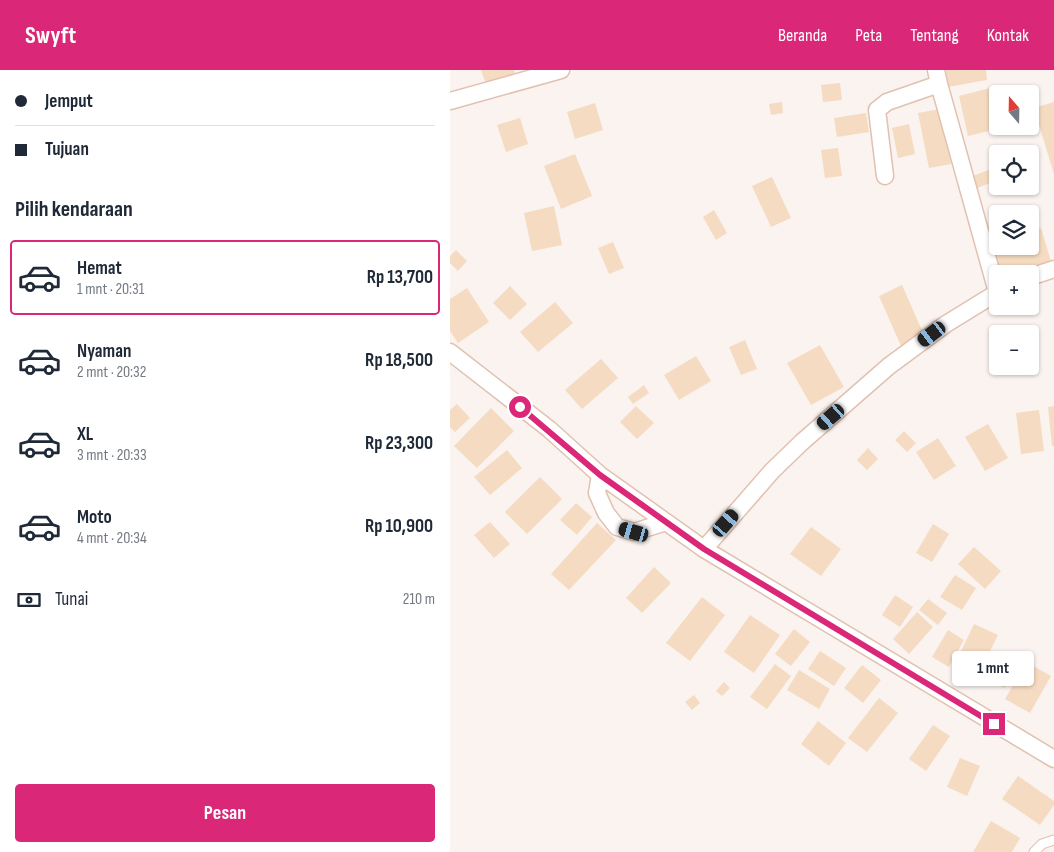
<!DOCTYPE html>
<html lang="id">
<meta charset="utf-8">
<style>
:root{--surface:#fff;--page:#f2f2f3;--text:#1f2937;--muted:#747a83;--line:#e0e1e3;--accent:#db2777}
body{margin:0;font-family:"Sofia Sans Condensed",sans-serif;background:var(--page);color:var(--text);height:100vh;display:flex;flex-direction:column;font-size:19px;white-space:nowrap}
*{box-sizing:border-box;margin:0}
p{font-size:16px;color:var(--muted)}
.icon{flex:none;width:28px;height:28px;fill:none;stroke:currentColor;stroke-width:2;stroke-linecap:round;stroke-linejoin:round}
.map{position:relative;flex:1;overflow:hidden}
.details{display:flex;flex-direction:column;background:var(--surface);width:450px}
.details>*{flex:none}
.guide{display:grid;align-content:center;height:110px;padding:0 15px;background:var(--surface)}
.needle{width:32px;rotate:340deg}
.fabs{position:absolute;left:539px;top:15px;display:grid;gap:10px}
.fabs a{display:grid;place-items:center;width:50px;height:50px;border-radius:5px;background:var(--surface);box-shadow:0 1px 4px #0004;font-size:25px}
.end{position:absolute;width:22px;height:22px;margin:-11px;border:6px solid #db2777;background:#fff;box-shadow:0 0 0 2px #fff}
.from{border-radius:50%}
.bubble{position:absolute;height:35px;border-radius:5px;background:var(--surface);box-shadow:0 1px 4px #0004;font-size:16px;font-weight:700;line-height:35px;text-align:center}
.car{position:absolute;width:15px;height:30px;margin:-15px -8px;border-radius:6px;box-shadow:0 0 4px 1px #0007;background:linear-gradient(#222 24%,#8ab4d8 0 40%,#222 0 76%,#8ab4d8 0 86%,#222 0)}
.guide b{display:flex;align-items:center;gap:18px;height:48px;font-size:19px}
.guide b+b{border-top:1px solid var(--line)}
.guide i{width:12px;height:12px;background:var(--text)}
ul{padding:0;list-style:none}
li{display:flex;align-items:center;gap:15px;height:75px;margin:0 10px 8px;padding:0 5px;border:2px solid transparent;border-radius:5px}
li div{flex:1}
li b{display:block;font-size:19px}
li em{font-style:normal;font-weight:700}
li.current{border-color:var(--accent)}
li>.icon{width:45px;height:45px;stroke-width:1.5}
h2{padding:0 15px;font-size:22px;line-height:60px}
.pay{display:flex;align-items:center;gap:12px;height:55px;padding:0 15px;font-size:19px}
.pay p{margin-inline-start:auto}
.action{display:flex;gap:10px;margin-top:auto;padding:10px 15px}
.action a{flex:1;height:58px;border-radius:5px;background:var(--accent);color:#fff;font-size:20px;font-weight:700;line-height:58px;text-align:center}
header{display:flex;align-items:center;gap:30px;box-sizing:border-box;height:70px;padding:0 25px;background:var(--accent);color:#fff}
header strong{font-size:24px}
nav{display:flex;gap:28px;margin-inline-start:auto;font-size:18px}
main{display:flex;flex:1;min-height:0}
.map>svg:first-child{display:block}
.building{fill:#f5dbc2}
.lines{fill:none;stroke-linecap:round;stroke-linejoin:round}
.service-casing{stroke:#e1c1b0;stroke-width:11}
.minor-casing{stroke:#e1c1b0;stroke-width:19}
.service{stroke:#fff;stroke-width:9}
.minor{stroke:#fff;stroke-width:16}
.route{stroke:#db2777;stroke-width:6}
</style>
<header>
<strong>Swyft</strong>
<nav><a>Beranda</a><a>Peta</a><a>Tentang</a><a>Kontak</a></nav>
</header>
<main>
<section class="details">
<div class="guide">
<b><i class="from"></i>Jemput</b>
<b><i></i>Tujuan</b>
</div>
<h2>Pilih kendaraan</h2>
<ul>
<li class="current"><svg class="icon" aria-label="car" viewBox="0 0 24 24"><path d="M5 17H2v-5l4-1 3-4h7l3 4 3 1v5h-3M9 17h6M6 11h13"/><circle cx="7" cy="17" r="2"/><circle cx="17" cy="17" r="2"/></svg><div><b>Hemat</b><p>1 mnt · 20:31</p></div><em>Rp 13,700</em></li>
<li><svg class="icon" aria-label="car" viewBox="0 0 24 24"><path d="M5 17H2v-5l4-1 3-4h7l3 4 3 1v5h-3M9 17h6M6 11h13"/><circle cx="7" cy="17" r="2"/><circle cx="17" cy="17" r="2"/></svg><div><b>Nyaman</b><p>2 mnt · 20:32</p></div><em>Rp 18,500</em></li>
<li><svg class="icon" aria-label="car" viewBox="0 0 24 24"><path d="M5 17H2v-5l4-1 3-4h7l3 4 3 1v5h-3M9 17h6M6 11h13"/><circle cx="7" cy="17" r="2"/><circle cx="17" cy="17" r="2"/></svg><div><b>XL</b><p>3 mnt · 20:33</p></div><em>Rp 23,300</em></li>
<li><svg class="icon" aria-label="car" viewBox="0 0 24 24"><path d="M5 17H2v-5l4-1 3-4h7l3 4 3 1v5h-3M9 17h6M6 11h13"/><circle cx="7" cy="17" r="2"/><circle cx="17" cy="17" r="2"/></svg><div><b>Moto</b><p>4 mnt · 20:34</p></div><em>Rp 10,900</em></li>
</ul>
<div class="pay"><svg class="icon" aria-label="cash" viewBox="0 0 24 24"><path d="M3 7h18v10H3z"/><circle cx="12" cy="12" r="2"/></svg>Tunai<p>210 m</p></div>
<div class="action"><a>Pesan</a></div>
</section>
<div class="map">
<svg width="604" height="782" viewBox="0 0 604 782">
<rect width="100%" height="100%" fill="#faf3f0"/>
<path class="building" d="M31,0H64L65,4L36,14Z
M496,0H536L537,10L498,17Z
M390,13L392,30L373,32L371,15Z
M544,17L548,31V56L556,57L518,66L509,26Z
M332,32L333,43L321,45L319,34Z
M604,32V104L584,38Z
M145,33L153,60L125,69L117,42Z
M490,39L501,94L479,98L468,43Z
M416,43L419,62L387,67L384,48Z
M70,48L78,74L56,82L47,55Z
M459,54L465,84L448,88L442,58Z
M388,78L392,106L375,108L371,80Z
M125,84L142,126L111,139L94,96Z
M546,97L548,110L527,118L523,106Z
M322,107L341,148L321,157L302,116Z
M104,136L112,175L82,181L74,143Z
M264,140L277,163L266,170L253,147Z
M591,158L603,198L580,204H551L542,173L548,172V176H580V162Z
M163,172L174,198L159,204L148,178Z
M6,180L17,191L8,201L0,193V186Z
M452,215L474,265L451,276L429,226Z
M60,216L77,234L60,250L43,233Z
M17,218L39,252L8,273L0,261V229Z
M105,232L123,253L88,282L70,262Z
M295,270L307,299L291,305L279,277Z
M370,275L394,317L361,335L337,293Z
M246,286L261,311L229,330L214,305Z
M151,289L168,308L132,339L115,320Z
M194,315L199,323L183,334L178,327Z
M7,334L20,348L5,362L0,357V340Z
M186,336L204,353L187,369L170,352Z
M604,336V376H602L598,337Z
M41,338L64,361L27,398L4,376Z
M589,340L594,381L571,384L566,343Z
M538,354L558,388L535,401L515,367Z
M454,361L466,373L457,382L445,370Z
M488,368L506,396L484,410L466,382Z
M418,378L428,389L417,400L407,390Z
M57,380L72,398L40,425L24,407Z
M90,407L112,429L77,464L55,442Z
M126,433L142,447L127,465L110,450Z
M40,452L60,474L44,488L24,465Z
M147,453L166,470L119,520L101,504Z
M483,454L499,464L482,492L466,483Z
M361,457L391,479L371,506L340,484Z
M524,477L551,501L535,519L508,494Z
M204,497L221,513L192,543L176,528Z
M505,505L526,518L512,540L490,527Z
M445,525L463,537L450,557L432,545Z
M252,527L275,545L240,591L216,573Z
M478,529L497,543L488,555L469,540Z
M467,542L483,557L459,584L443,569Z
M300,545L330,565L304,603L274,582Z
M524,554L548,565L527,607L504,596Z
M344,559L360,572L341,596L325,584Z
M498,560L514,570L499,597L482,587Z
M370,581L396,598L384,616L358,599Z
M545,586L565,595L555,618L535,610Z
M576,592L601,606L580,643L555,629Z
M325,594L341,606L317,639L300,627Z
M412,595L431,610L413,633L394,618Z
M349,600L380,619L369,639L337,620Z
M274,612L280,618L272,626L266,621Z
M244,625L250,633L242,640L235,632Z
M429,628L448,643L417,682L398,668Z
M368,651L396,673L379,696L351,674Z
M483,655L500,666L476,701L459,689Z
M510,688L530,696L517,726L497,717Z
M568,706L604,731V735L590,755L552,729Z
M541,751L570,768L562,782H523Z"/>
<g class="lines">
<defs>
<path id="service" d="M584,782L592,774L604,770"/>
<path id="minor" d="M489,14L547,222
M0,31L111,0
M435,106L427,40L437,32L489,14L486,0
M580,207L604,199
M0,282L99,359L150,405L254,479L604,689
M150,405L147,423L156,443L167,457L184,462L216,452
M254,479L322,401L352,372L439,296L496,254L548,222"/>
</defs>
<use href="#service" class="service-casing"/>
<use href="#minor" class="minor-casing"/>
<use href="#service" class="service"/>
<use href="#minor" class="minor"/>
</g>
<g class="lines">
<path class="route" d="M70,337L150,405L254,479L544,654"/>
</g>
</svg>
<div class="fabs">
<a><svg class="needle" viewBox="-14 -14 28 28"><path d="M0-13l5 13h-10z" fill="#e53935"/><path d="M0 13l5-13h-10z" fill="#747a83"/></svg></a>
<a><svg class="icon" aria-label="locate" viewBox="0 0 24 24"><circle cx="12" cy="12" r="6"/><path d="M12 2v4M12 18v4M2 12h4M18 12h4"/></svg></a>
<a><svg class="icon" aria-label="layers" viewBox="0 0 24 24"><path d="M12 4l9 5-9 5-9-5zM3 14l9 5 9-5"/></svg></a>
<a>+</a>
<a>−</a>
</div>
<i class="end from" style="left:70px;top:337px"></i>
<i class="end" style="left:544px;top:654px"></i>
<div class="bubble" style="left:502px;top:581px;width:82px">1 mnt</div>
<i class="car" style="left:482px;top:264px;rotate:233deg"></i>
<i class="car" style="left:381px;top:347px;rotate:229deg"></i>
<i class="car" style="left:276px;top:453px;rotate:41deg"></i>
<i class="car" style="left:184px;top:462px;rotate:286deg"></i>
</div>
</main>
